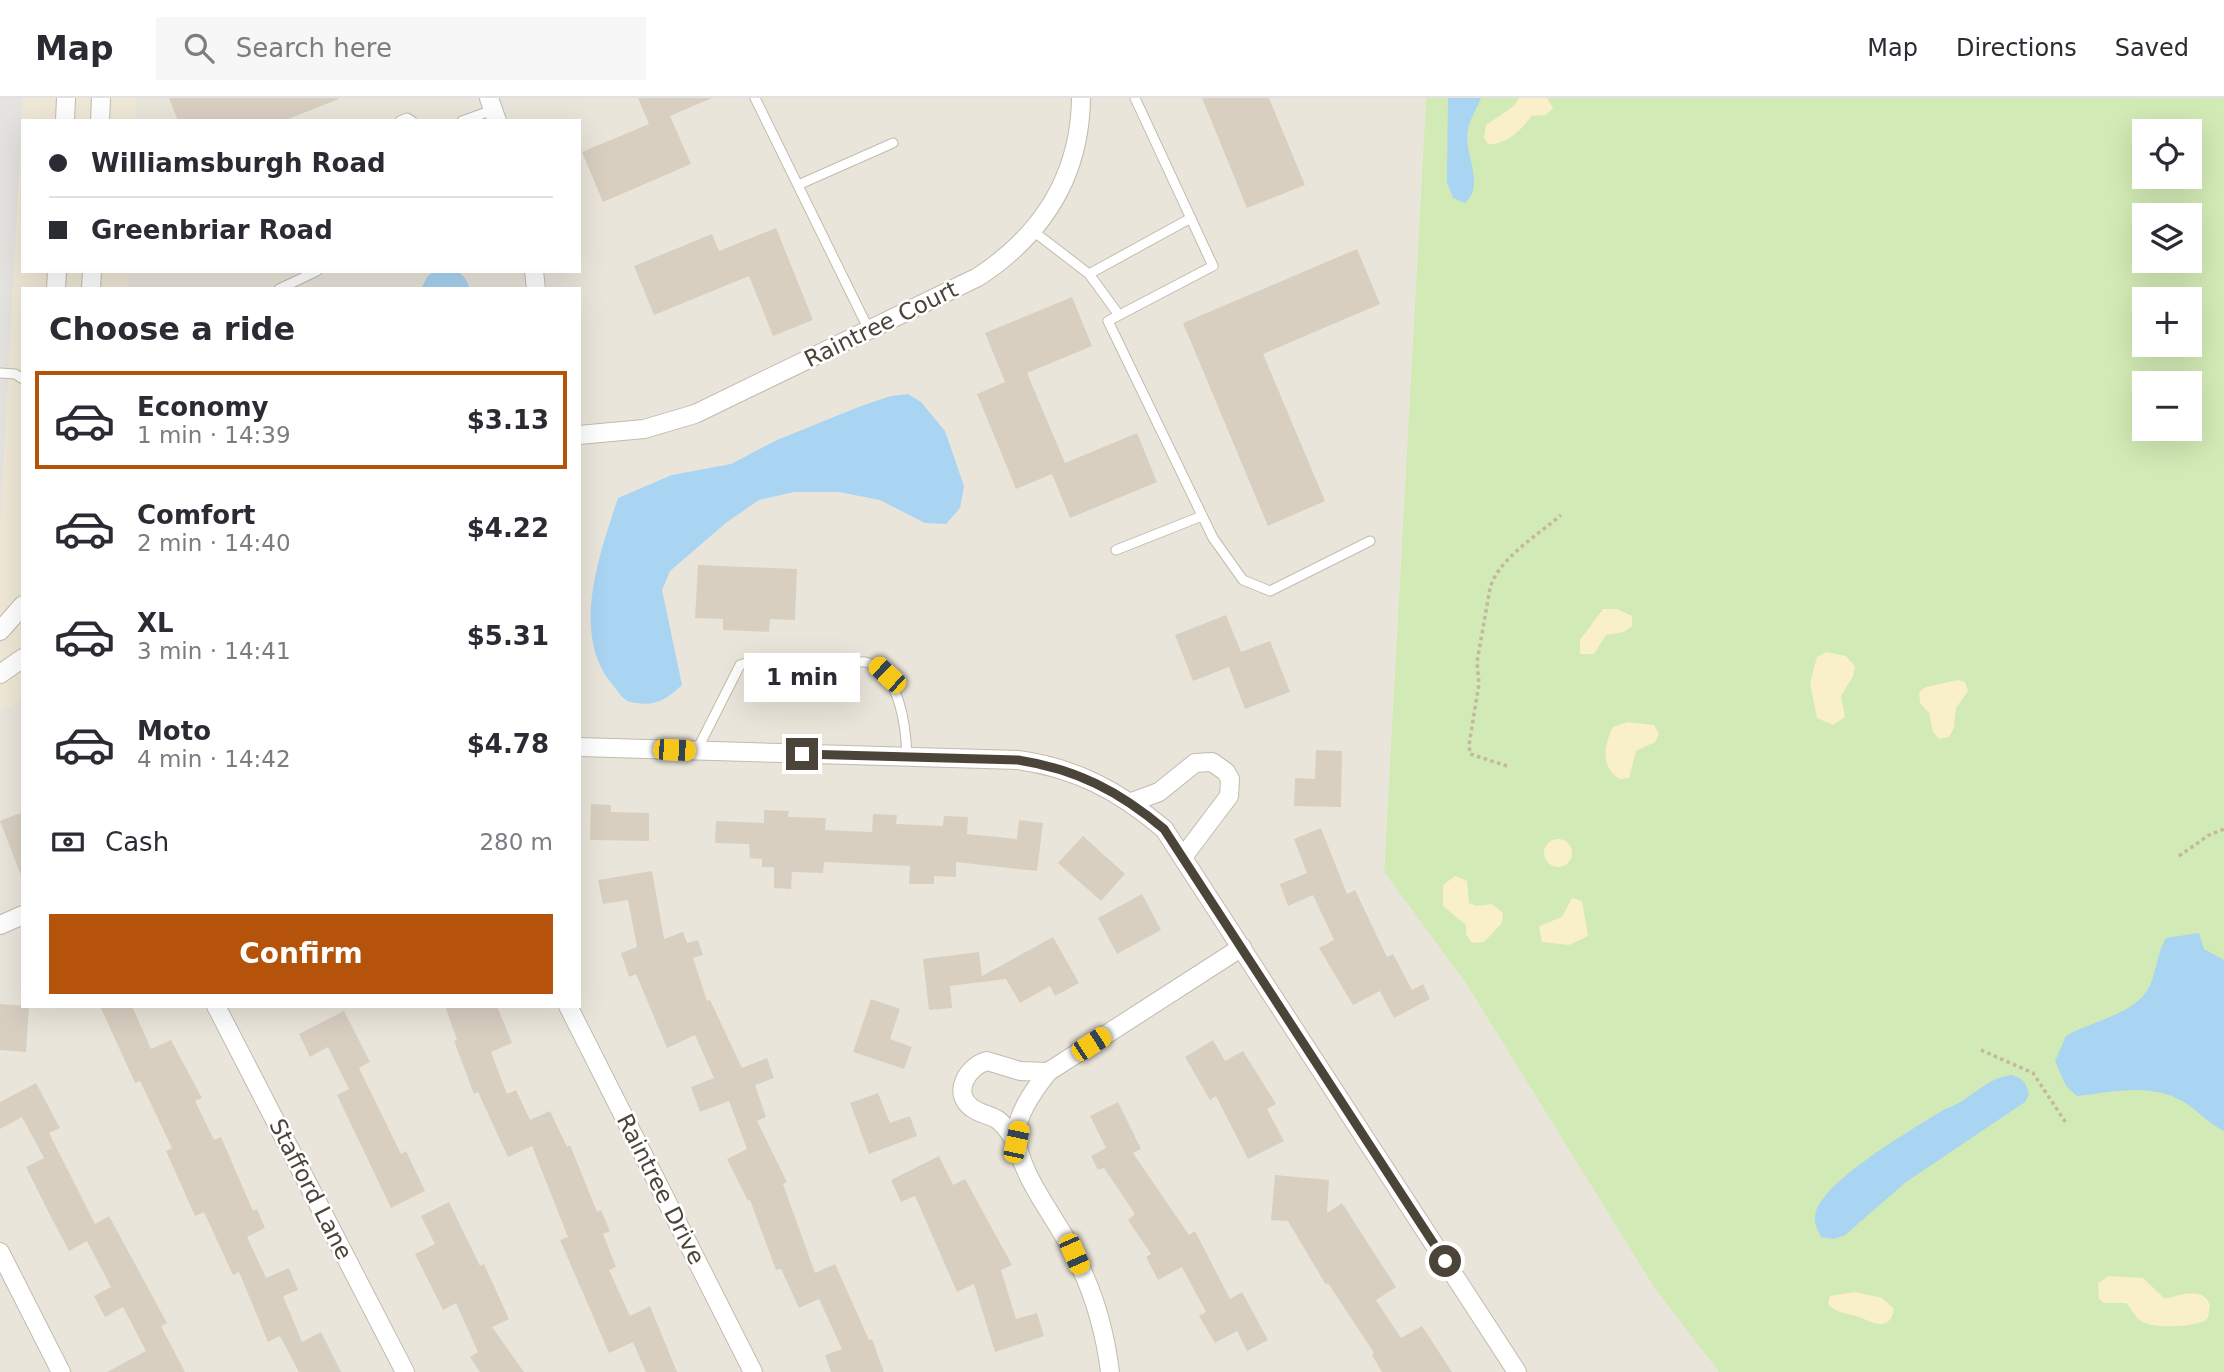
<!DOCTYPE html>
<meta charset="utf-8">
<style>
:root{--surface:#fff;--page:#f7f7f7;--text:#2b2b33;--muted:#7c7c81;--line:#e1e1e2;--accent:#b45309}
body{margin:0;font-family:"DejaVu Sans",sans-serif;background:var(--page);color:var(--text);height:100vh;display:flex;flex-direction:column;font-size:26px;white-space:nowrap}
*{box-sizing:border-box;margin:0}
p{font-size:23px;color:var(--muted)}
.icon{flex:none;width:38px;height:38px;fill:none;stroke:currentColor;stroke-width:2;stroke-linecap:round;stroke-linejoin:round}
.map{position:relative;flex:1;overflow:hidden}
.details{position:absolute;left:21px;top:189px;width:560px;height:721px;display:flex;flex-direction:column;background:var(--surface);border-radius:0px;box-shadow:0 7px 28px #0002}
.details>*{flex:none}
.guide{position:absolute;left:21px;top:21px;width:560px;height:154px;border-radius:0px;box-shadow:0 7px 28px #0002;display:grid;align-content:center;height:154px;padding:0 28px;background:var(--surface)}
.buttons{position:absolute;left:2132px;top:21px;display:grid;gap:14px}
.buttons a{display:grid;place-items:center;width:70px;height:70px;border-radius:0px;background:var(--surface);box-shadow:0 7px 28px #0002;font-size:35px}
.end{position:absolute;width:32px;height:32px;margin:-16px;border:9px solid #4b4439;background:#fff;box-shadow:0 0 0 4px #fff}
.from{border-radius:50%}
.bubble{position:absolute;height:49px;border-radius:0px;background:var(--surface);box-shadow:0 7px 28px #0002;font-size:23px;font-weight:700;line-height:49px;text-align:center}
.car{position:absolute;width:21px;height:42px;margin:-21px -10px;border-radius:9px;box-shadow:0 0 5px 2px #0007;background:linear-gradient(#f5c518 24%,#345 0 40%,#f5c518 0 76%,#345 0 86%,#f5c518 0)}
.guide b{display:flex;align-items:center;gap:24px;height:66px;font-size:26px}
.guide b+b{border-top:2px solid var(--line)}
.guide i{width:18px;height:18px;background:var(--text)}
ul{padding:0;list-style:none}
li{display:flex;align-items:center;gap:21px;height:98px;margin:0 14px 10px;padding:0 14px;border:4px solid transparent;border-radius:0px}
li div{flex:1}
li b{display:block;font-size:26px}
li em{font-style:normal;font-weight:700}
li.on{border-color:var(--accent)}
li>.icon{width:63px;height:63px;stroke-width:1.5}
h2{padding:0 28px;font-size:32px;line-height:84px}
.pay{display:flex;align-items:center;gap:18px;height:77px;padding:0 28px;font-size:26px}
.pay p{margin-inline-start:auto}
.primary-button{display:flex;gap:14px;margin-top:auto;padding:14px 28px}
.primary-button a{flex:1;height:80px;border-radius:0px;background:var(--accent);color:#fff;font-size:28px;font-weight:700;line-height:80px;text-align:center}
header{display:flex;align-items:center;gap:42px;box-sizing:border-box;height:98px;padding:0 35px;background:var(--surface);border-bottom:2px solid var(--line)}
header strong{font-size:33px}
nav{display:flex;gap:38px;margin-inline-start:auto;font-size:24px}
.search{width:490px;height:63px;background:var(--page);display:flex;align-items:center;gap:18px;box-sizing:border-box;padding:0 24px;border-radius:0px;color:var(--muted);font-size:26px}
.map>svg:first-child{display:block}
.residential{fill:#eae5da}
.education{fill:#efe8d6}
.green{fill:#d2eab5;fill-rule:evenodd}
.sand{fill:#f9efc9}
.parking{fill:#e5e3e0}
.water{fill:#a9d4f2}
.building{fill:#d8cfc1}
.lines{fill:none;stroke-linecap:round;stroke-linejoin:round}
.service-casing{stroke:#c2bbae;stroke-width:11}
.minor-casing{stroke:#c2bbae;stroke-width:20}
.path{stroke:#c4b79f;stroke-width:3.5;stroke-dasharray:3.5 3.5;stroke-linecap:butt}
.service{stroke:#fff;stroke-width:9}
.minor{stroke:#fff;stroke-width:18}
.route{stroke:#4b4439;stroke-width:9}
.labels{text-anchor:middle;stroke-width:5;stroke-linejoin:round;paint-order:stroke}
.street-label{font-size:23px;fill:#4b4439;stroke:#fff}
</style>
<header>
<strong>Map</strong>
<div class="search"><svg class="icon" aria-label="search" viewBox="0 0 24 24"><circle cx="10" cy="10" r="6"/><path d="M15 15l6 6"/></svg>Search here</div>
<nav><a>Map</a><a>Directions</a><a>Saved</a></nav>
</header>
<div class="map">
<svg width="2224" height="1274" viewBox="0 0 2224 1274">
<rect width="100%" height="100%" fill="#f6f3ec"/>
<path class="residential" d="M136,0H1426L1384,774L1467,887L1655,1191L1719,1274H0V613L23,600V908H579V191H126L127,173H579V23H135Z"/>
<path class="education" d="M0,0H136L135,23H23V173H127L126,191H23V600L0,613Z"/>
<path class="green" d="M1426,0H2224V1274H1719L1655,1191L1467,887L1384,774ZM2144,33H2189V79H2144ZM2144,117H2189V163H2144ZM2144,201H2189V247H2144ZM2144,285H2189V331H2144Z"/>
<path class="sand" d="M1519,0H1547L1553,10L1546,17L1531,18C1523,31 1505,48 1488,46L1484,40L1486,27L1514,8Z
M1603,511H1617L1632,518V528L1624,534L1606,537L1594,556H1580V542Z
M1826,554L1846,558L1855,568L1853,578L1841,598L1845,619L1833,627L1817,620L1810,585L1817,559Z
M1958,582L1965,584L1968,593L1956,610L1954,630L1949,639L1939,641L1933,634L1929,615L1920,605L1919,594L1926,589Z
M1628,624L1654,627L1659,636L1655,644L1636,653L1629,680L1620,681C1600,670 1604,647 1613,629Z
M1544 755a14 14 0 1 1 28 0a14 14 0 1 1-28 0Z
M1455,778L1467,783L1469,805L1477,808L1492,806L1503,815L1502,825L1484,844L1472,845L1466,836V827L1443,808V787Z
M1572,800L1582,803L1588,838L1569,847L1542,844L1539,828L1562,819Z
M2109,1178L2143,1180L2165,1201C2180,1197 2203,1188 2210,1207L2208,1220C2199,1230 2152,1231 2141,1223C2135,1219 2132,1211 2126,1205H2104L2099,1201L2098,1185Z
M1855,1194L1882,1200L1894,1211C1890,1234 1873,1225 1859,1219C1848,1215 1837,1216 1828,1206L1830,1198Z"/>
<path class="parking" d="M0,0H23L0,430Z"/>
<path class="water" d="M1448,0H1481C1477,10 1470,21 1468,31C1463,56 1486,86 1465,105L1453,100L1447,84Z
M434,173C454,173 463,170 470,191H421L427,179Z
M908,296L921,304L945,333L964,388L960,410L946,426L925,425L880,402L839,394H794L759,402L727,424L670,473L662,492L682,587C665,603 654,609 631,604C622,602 617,592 612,586C570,536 600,455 618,400L672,377L731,366L777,342L861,308L891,298Z
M2199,835L2204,851L2224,862V1033C2209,1026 2198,1013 2184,1004C2151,984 2112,994 2077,998L2066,988L2055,963L2066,938C2091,923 2138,916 2150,887C2157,871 2157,855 2166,840Z
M2012,977C2024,981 2026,985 2029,996L2025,1004L1906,1084L1845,1137L1834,1141L1821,1139C1817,1131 1813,1123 1816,1114C1824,1082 1916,1029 1945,1011C1971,1003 1984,980 2012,977Z"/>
<path class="building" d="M169,0H338L339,1L283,23H178Z
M638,0H712L670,18L691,66L603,104L582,54L649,26Z
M1202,0H1269L1305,87L1247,110Z
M776,130L813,222L773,238L749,178L654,217L634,168L712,136L719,153Z
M1357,151L1380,206L1263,256L1325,403L1268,428L1183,225Z
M1072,199L1092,248L1027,275L1065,365L1137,335L1157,384L1070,420L1052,376L1016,391L977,296L1005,284L985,235Z
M698,467L797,471L795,522L770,521L769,534L723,532V521L695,520Z
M1226,517L1241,554L1270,543L1290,594L1245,611L1229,569L1193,583L1175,537Z
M1316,652L1342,653L1341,709L1294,708L1295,680L1315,681Z
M591,706L611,707V714L649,715V743L590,742Z
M764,712L789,713L788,719L826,720L825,732L872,734L873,716L897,717L896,726L943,728L944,718L968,719L967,736L1017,741L1019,722L1043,725L1037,773L956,764V779L934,778V786H909L910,768L824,764L823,775L792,774L791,791L774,790V769H762V761L750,760L749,746L715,745L716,723L764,725Z
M23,714V779L22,780L0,723Z
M1321,730L1347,796L1355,792L1387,859L1393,856L1412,892L1423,886L1430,901L1394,920L1380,893L1353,907L1319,850L1334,842L1313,797L1288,808L1280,786L1307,775L1294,741Z
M1083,738L1125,776L1101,803L1058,765Z
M652,773L664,841L683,834L687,845L698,842L703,857L693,860L707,903L710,902L742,970L767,960L774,980L755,987L766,1019L757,1023L787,1084L783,1086L815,1175L835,1166L869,1242L872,1241L884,1274H831L825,1257L842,1251L819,1201L799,1210L781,1171L776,1172L750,1102L748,1103L727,1061L747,1051L729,1003L700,1014L691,989L714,980L695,937L667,950L636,876L629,879L621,855L637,849L628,802L603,806L598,782Z
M1142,796L1161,832L1117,856L1098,820Z
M1053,839L1079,885L1055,898L1050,888L1020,905L1006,881L950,888L952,910L929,912L923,861L979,854L982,878Z
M871,901L900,911L890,941L912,949L904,971L853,954Z
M0,906L29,908L26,954L0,952Z
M100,908H132L151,951L171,942L202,1000L195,1003L214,1042L221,1039L253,1113L257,1111L265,1130L247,1139L266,1180L289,1170L298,1192L283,1198L302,1244L321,1234L341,1274H299L280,1238L268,1244L239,1174L233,1177L204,1114L195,1118L166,1053L172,1050L140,983L135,985Z
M445,908H497L512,945L491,954L507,996L516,992L530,1022L550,1013L567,1049L570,1047L597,1114L601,1112L610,1133L603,1136L616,1169L609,1172L630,1218L650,1208L677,1274H646L633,1244L609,1255L560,1142L568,1139L532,1048L508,1059L478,994L474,996L454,943L457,942Z
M344,913L370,964L359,970L401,1056L406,1053L425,1093L391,1110L337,997L349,991L328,949L310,959L299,936Z
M1213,942L1225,963L1243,953L1276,1006L1267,1011L1284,1043L1248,1061L1216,998L1210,1002L1185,959Z
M36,985L60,1030L49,1035L95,1126L109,1118L167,1225L161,1228L185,1274H107L146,1253L123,1209L105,1219L94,1198L111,1189L87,1143L69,1153L51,1119L26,1069L44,1060L22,1019L0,1031V1004Z
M878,995L890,1025L910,1018L917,1038L869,1056L850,1005Z
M1118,1004L1141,1051L1133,1055L1189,1137L1195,1133L1230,1201L1242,1194L1268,1242L1247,1253L1237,1233L1215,1245L1199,1218L1206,1214L1182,1169L1158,1182L1146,1159L1151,1156L1128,1122L1135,1116L1104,1070L1098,1072L1091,1058L1106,1050L1090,1018Z
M939,1058L953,1087L965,1081L1012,1167L1001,1172L1016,1221L1037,1215L1044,1238L995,1254L974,1186L957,1194L915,1098L901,1104L891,1082Z
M1275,1077L1329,1082L1327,1115L1342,1105L1396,1189L1376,1202L1401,1240L1422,1228L1452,1274H1382L1372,1257L1374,1255L1328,1185L1326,1187L1288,1123L1271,1122Z
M449,1104L480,1168L484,1166L509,1221L492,1229L524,1274H480L470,1259L478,1254L456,1205L443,1212L415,1156L435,1146L421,1118Z"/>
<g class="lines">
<defs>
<path id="service" d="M755,0L869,232
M1135,0L1213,168L1108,223L1213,440L1243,482L1270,493L1370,443
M400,23L407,20L412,23
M462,23L493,12
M798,87L893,45
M1033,133L1089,176
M279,191L317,173
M1119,217L1089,176L1191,120
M0,275L15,276L23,281
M1116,452L1202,418
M697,652L740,567L753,563L866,564C900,574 906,629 907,659"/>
<path id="minor" d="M489,0L497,23
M65,23L66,0
M100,23L101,0
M534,173L536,191
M56,191L57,173
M91,191L92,173
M579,337L644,331L695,316L978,179C1042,137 1080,78 1081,0
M0,533L23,507
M0,576L23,560
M579,649L1018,662C1076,670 1119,693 1164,731L1517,1274
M1132,704L1159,694L1195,665L1212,664L1226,674L1230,681L1229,698L1183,759
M0,827L23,817
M216,908L405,1274
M568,908L753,1274
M1016,1044C1011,1037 1005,1027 998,1022C991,1017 980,1016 972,1010C951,995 968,968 987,963L1020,973L1048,974
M0,1154L61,1274
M1110,1274C1105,1234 1093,1192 1074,1156C1056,1120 1026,1086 1017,1046C1012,1021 1034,992 1048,974L1242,849"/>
</defs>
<use href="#service" class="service-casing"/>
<use href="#minor" class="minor-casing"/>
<path class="path" d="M1507,668L1470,656L1469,647L1479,586L1477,564L1490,490C1499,460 1538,437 1561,417
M2179,758L2209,737L2224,731
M1981,952L2033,975L2066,1025"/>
<use href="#service" class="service"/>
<use href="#minor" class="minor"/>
</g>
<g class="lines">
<path class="route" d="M802,656L1018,662C1076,671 1119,693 1164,731L1445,1163"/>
</g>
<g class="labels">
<g class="street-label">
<text transform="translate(881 226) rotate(-26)" y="8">Raintree Court</text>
<text transform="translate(311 1091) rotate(63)" y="8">Stafford Lane</text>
<text transform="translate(661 1091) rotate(63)" y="8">Raintree Drive</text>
</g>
</g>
</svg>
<div class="buttons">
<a><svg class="icon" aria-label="locate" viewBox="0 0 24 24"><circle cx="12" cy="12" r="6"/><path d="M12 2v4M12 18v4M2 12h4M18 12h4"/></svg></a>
<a><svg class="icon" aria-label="layers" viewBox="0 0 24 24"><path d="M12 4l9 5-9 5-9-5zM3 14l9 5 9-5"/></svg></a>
<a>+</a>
<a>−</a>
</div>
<i class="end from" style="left:1445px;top:1163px"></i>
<i class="end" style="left:802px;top:656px"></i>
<div class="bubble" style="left:744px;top:555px;width:116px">1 min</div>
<i class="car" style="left:887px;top:577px;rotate:313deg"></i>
<i class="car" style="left:674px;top:652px;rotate:92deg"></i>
<i class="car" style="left:1091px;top:946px;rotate:57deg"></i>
<i class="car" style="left:1016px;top:1044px;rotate:12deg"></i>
<i class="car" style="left:1074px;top:1156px;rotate:156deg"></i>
<div class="guide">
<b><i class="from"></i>Williamsburgh Road</b>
<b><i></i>Greenbriar Road</b>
</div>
<section class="details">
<h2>Choose a ride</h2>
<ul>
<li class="on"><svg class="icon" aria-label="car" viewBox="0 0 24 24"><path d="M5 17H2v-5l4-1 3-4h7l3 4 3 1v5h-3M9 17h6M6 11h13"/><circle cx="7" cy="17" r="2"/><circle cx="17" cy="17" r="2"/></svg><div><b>Economy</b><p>1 min · 14:39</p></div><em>$3.13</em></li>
<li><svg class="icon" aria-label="car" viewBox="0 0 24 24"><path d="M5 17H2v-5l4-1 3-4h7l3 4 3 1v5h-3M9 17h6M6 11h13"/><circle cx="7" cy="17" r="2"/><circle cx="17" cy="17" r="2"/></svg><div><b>Comfort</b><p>2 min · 14:40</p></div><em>$4.22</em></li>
<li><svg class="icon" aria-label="car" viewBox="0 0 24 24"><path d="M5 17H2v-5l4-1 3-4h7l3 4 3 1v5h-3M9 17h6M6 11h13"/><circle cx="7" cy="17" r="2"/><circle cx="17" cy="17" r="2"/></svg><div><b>XL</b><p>3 min · 14:41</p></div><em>$5.31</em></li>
<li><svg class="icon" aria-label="car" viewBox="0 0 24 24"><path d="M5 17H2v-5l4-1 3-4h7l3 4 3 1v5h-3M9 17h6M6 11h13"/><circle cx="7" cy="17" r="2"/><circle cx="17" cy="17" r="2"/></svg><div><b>Moto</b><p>4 min · 14:42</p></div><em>$4.78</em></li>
</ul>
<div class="pay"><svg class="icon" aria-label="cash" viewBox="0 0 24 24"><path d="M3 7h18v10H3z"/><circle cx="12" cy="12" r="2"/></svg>Cash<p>280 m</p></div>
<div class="primary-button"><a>Confirm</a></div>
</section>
</div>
